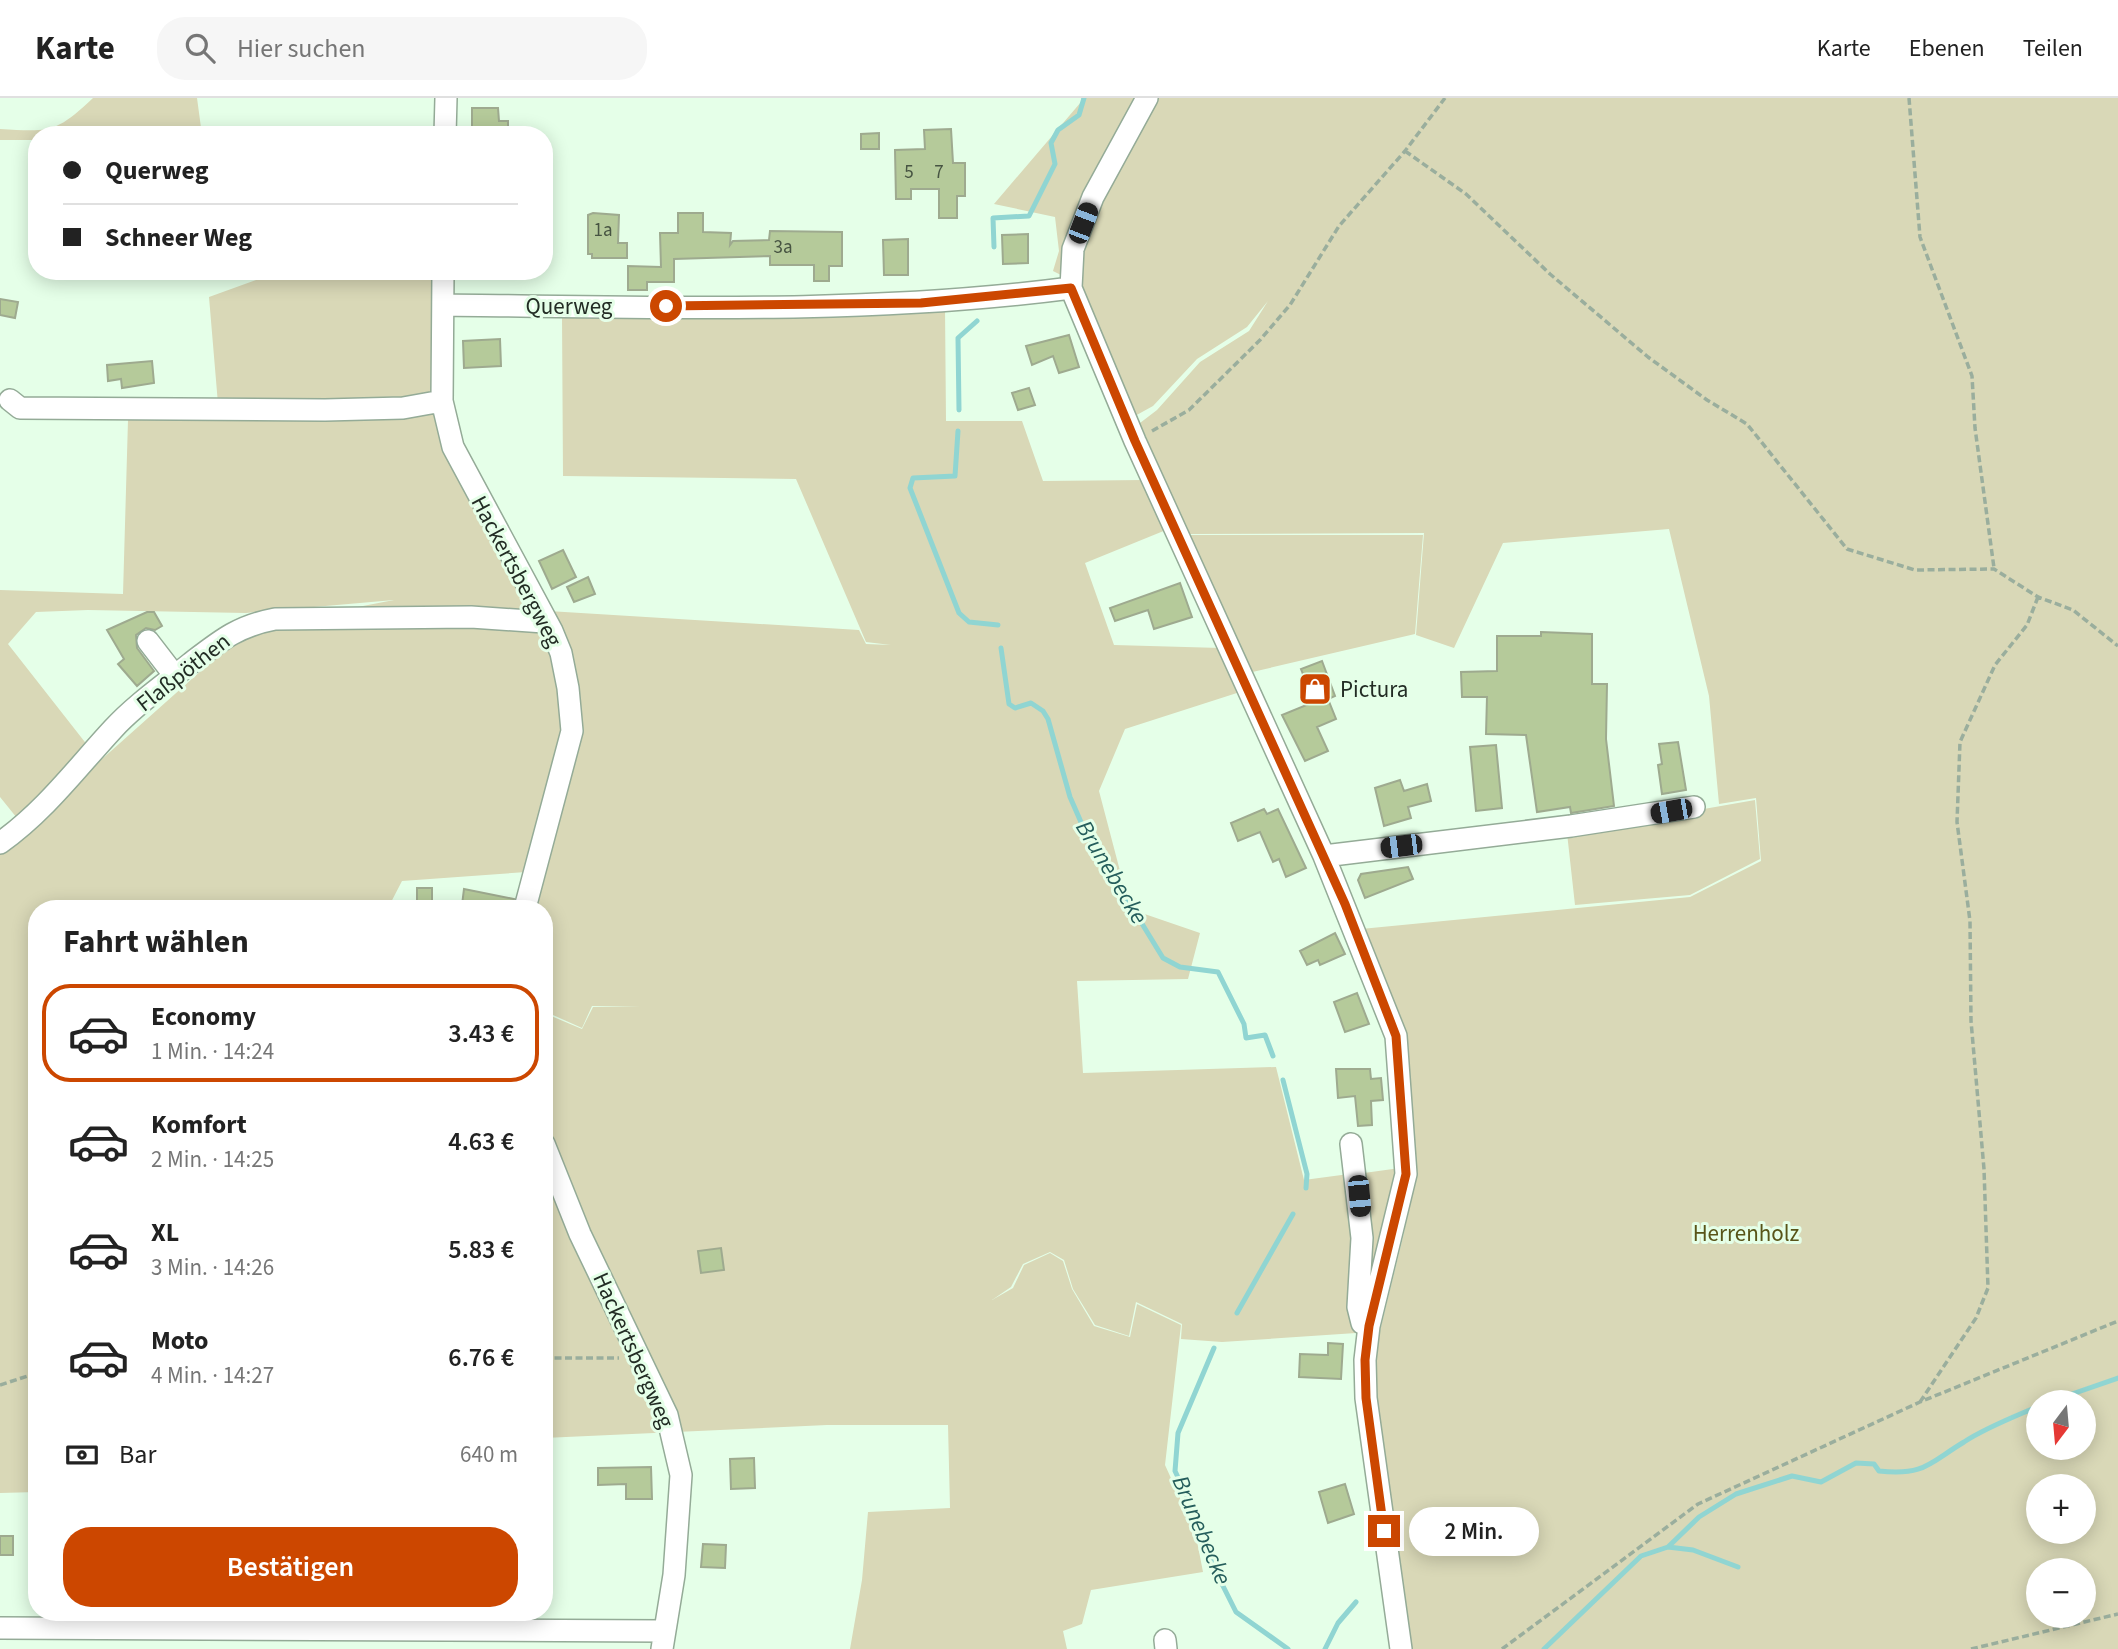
<!DOCTYPE html>
<html lang="de">
<meta charset="utf-8">
<style>
:root{--surface:#fff;--page:#f6f6f6;--text:#222;--muted:#767676;--line:#e0e0e0;--accent:#cc4700}
body{margin:0;font-family:"Source Sans 3",sans-serif;background:var(--page);color:var(--text);height:100vh;display:flex;flex-direction:column;font-size:26px;white-space:nowrap}
*{box-sizing:border-box;margin:0}
p{font-size:23px;color:var(--muted)}
.icon{flex:none;width:38px;height:38px;fill:none;stroke:currentColor;stroke-width:2;stroke-linecap:round;stroke-linejoin:round}
.map{position:relative;flex:1;overflow:hidden}
.side{position:absolute;left:28px;top:802px;width:525px;height:721px;display:flex;flex-direction:column;background:var(--surface);border-radius:28px;box-shadow:0 4px 18px #0003}
.side>*{flex:none}
.hud{position:absolute;left:28px;top:28px;width:525px;height:154px;border-radius:28px;box-shadow:0 4px 18px #0003;display:grid;align-content:center;height:154px;padding:0 35px;background:var(--surface)}
.needle{width:46px;rotate:196deg}
.tools{position:absolute;left:2026px;top:1292px;display:grid;gap:14px}
.tools a{display:grid;place-items:center;width:70px;height:70px;border-radius:50%;background:var(--surface);box-shadow:0 4px 18px #0003;font-size:35px}
.end{position:absolute;width:32px;height:32px;margin:-16px;border:9px solid #cc4700;background:#fff;box-shadow:0 0 0 4px #fff}
.from{border-radius:50%}
.bubble{position:absolute;height:49px;border-radius:24px;background:var(--surface);box-shadow:0 4px 18px #0003;font-size:23px;font-weight:600;line-height:49px;text-align:center}
.car{position:absolute;width:21px;height:42px;margin:-21px -10px;border-radius:9px;box-shadow:0 0 5px 2px #0007;background:linear-gradient(#222 24%,#8ab4d8 0 40%,#222 0 76%,#8ab4d8 0 86%,#222 0)}
.hud b{display:flex;align-items:center;gap:24px;height:66px;font-size:26px}
.hud b+b{border-top:2px solid var(--line)}
.hud i{width:18px;height:18px;background:var(--text)}
ul{padding:0;list-style:none}
li{display:flex;align-items:center;gap:21px;height:98px;margin:0 14px 10px;padding:0 21px;border:4px solid transparent;border-radius:28px}
li div{flex:1}
li b{display:block;font-size:26px}
li em{font-style:normal;font-weight:600}
li.active{border-color:var(--accent)}
li>.icon{width:63px;height:63px;stroke-width:1.5}
h2{padding:0 35px;font-size:32px;line-height:84px}
.pay{display:flex;align-items:center;gap:18px;height:77px;padding:0 35px;font-size:26px}
.pay p{margin-inline-start:auto}
.action{display:flex;gap:14px;margin-top:auto;padding:14px 35px}
.action a{flex:1;height:80px;border-radius:28px;background:var(--accent);color:#fff;font-size:28px;font-weight:600;line-height:80px;text-align:center}
header{display:flex;align-items:center;gap:42px;box-sizing:border-box;height:98px;padding:0 35px;background:var(--surface);border-bottom:2px solid var(--line)}
header strong{font-size:33px}
nav{display:flex;gap:38px;margin-inline-start:auto;font-size:24px}
.search{width:490px;height:63px;background:var(--page);display:flex;align-items:center;gap:18px;box-sizing:border-box;padding:0 24px;border-radius:28px;color:var(--muted);font-size:26px}
.map>svg:first-child{display:block}
.green{fill:#d9d8b7;fill-rule:evenodd}
.lines{fill:none;stroke-linecap:round;stroke-linejoin:round}
.stream{stroke:#90d5d2;stroke-width:5}
.building{fill:#b5ca9a;stroke:#9eaa8f;stroke-width:2}
.minor-casing{stroke:#94ab97;stroke-width:24}
.path{stroke:#9aae9d;stroke-width:3.5;stroke-dasharray:7 3.5;stroke-linecap:butt}
.minor{stroke:#fff;stroke-width:21}
.route{stroke:#cc4700;stroke-width:9}
.labels{text-anchor:middle;stroke-width:6;stroke-linejoin:round;paint-order:stroke}
.number-label{font-size:19px;fill:#475442}
.street-label{font-size:23px;fill:#222c24;stroke:#e5ffe8}
.poi-label{font-size:23px;fill:#222c24;stroke:#e5ffe8;text-anchor:start}
.park-label{font-size:23px;fill:#585418;stroke:#e5ffe8}
.water-label{font-size:24px;font-style:italic;fill:#245d5b;stroke:#e5ffe8}
</style>
<header>
<strong>Karte</strong>
<div class="search"><svg class="icon" aria-label="search" viewBox="0 0 24 24"><circle cx="10" cy="10" r="6"/><path d="M15 15l6 6"/></svg>Hier suchen</div>
<nav><a>Karte</a><a>Ebenen</a><a>Teilen</a></nav>
</header>
<div class="map">
<svg width="2118" height="1551" viewBox="0 0 2118 1551">
<rect width="100%" height="100%" fill="#e5ffe8"/>
<path class="green" d="M93,0H197L202,37H37V42H0V31C50,34 56,35 93,0Z
M1081,0H2118V1551H1411L1375,1299L1374,1264L1378,1241L1404,1135L1413,1076L1405,938L1361,831L1690,799L1761,763L1756,700L1719,706L1709,598L1669,431L1503,445L1454,550L1416,537L1424,435L1188,436L1140,325L1157,312L1200,264L1249,233L1268,203L1247,229L1197,261L1153,308L1133,319L1073,183L1053,173L1059,153L1055,119L994,106L1081,4ZM2039,1304H2084V1349H2039ZM2039,1388H2084V1433H2039ZM2039,1472H2084V1517H2039Z
M271,173H432V295L400,307L218,306L209,199L270,177Z
M945,210L946,323H1022L1043,383L1144,382L1166,432L1085,465L1114,547L1221,550L1240,594L1125,631L1099,693L1130,811L1200,835L1188,881L1077,883L1083,975L1276,969L1304,1082L1349,1076L1356,1139L1351,1213L1356,1235L1222,1244L1181,1241L1182,1226L1136,1204L1129,1238L1095,1227L1073,1191L1064,1162L1050,1154L1023,1166L1011,1189L992,1202L1013,1190L1024,1167L1050,1155L1063,1163L1072,1191L1094,1228L1130,1239L1137,1206L1181,1227L1165,1367L1195,1433L1203,1474L1091,1492L1082,1526L1063,1533L1067,1551H850L862,1482L868,1414L950,1410L948,1327H827L544,1340V915L582,931L593,909L641,908H592L582,930L544,913V810H531L541,773L402,783L388,810H37V1394L0,1395V752L249,530L394,502L246,515L88,512L36,514L8,546L88,648L21,725L0,699V492L123,496L128,322L434,313L463,390L532,512L859,532L866,546L891,547L866,544L796,381L563,378L562,219Z
M1188,437H1423L1415,536L1248,575Z
M1755,702L1760,761L1690,797L1575,807L1567,735Z
M1400,1070L1368,1218L1364,1075Z"/>
<g class="lines">
<path class="stream" d="M994,149L993,120L1029,118L1055,66L1051,45L1058,32L1079,17L1084,0
M959,312L958,240L977,223
M958,333L955,378L913,380L910,390L959,515L969,524L998,527
M1001,550L1009,606L1015,610L1031,605L1043,613L1048,621L1070,699L1084,731L1163,860L1180,869L1218,874L1244,926L1246,940L1265,937L1273,958
M1283,982L1307,1076L1306,1090
M1237,1215L1293,1116
M1214,1250L1178,1335L1175,1373L1202,1430L1212,1466L1236,1514L1288,1551
M2049,1304L2118,1280
M1668,1449L1693,1452L1738,1469
M1325,1551L1338,1525L1356,1504
M1544,1551L1641,1458L1668,1449L1699,1419L1736,1396L1792,1378L1821,1384L1856,1365L1874,1366L1879,1373C1925,1378 1929,1365 1964,1344C1987,1329 2014,1319 2039,1308"/>
</g>
<path class="building" d="M472,10H498L499,23H508V37H483V31H472Z
M951,31L953,65H965V98H957V120H939V91H911V101H896L895,52L925,51L924,32Z
M879,35V51H861V36Z
M593,115L619,117L618,145H627V160H592V156H588V117Z
M678,115H703V134L731,135L730,147L733,143L769,142L770,133L842,134V168H829V183H814V167H770V158L674,161V184H647V192H628V168L661,169L660,135H678Z
M1028,136V165L1003,166L1002,137Z
M908,141V177H884L883,142Z
M0,201L18,204L15,220L0,217Z
M1069,237L1079,269L1059,275L1053,258L1032,267L1026,248Z
M500,241L501,268L464,270L463,243Z
M152,263L154,285L122,290L121,281L108,283L107,267Z
M1029,290L1035,307L1018,312L1012,295Z
M563,452L576,479L552,491L539,463Z
M588,479L595,496L574,504L567,489Z
M1180,485L1192,519L1154,531L1148,512L1115,523L1110,510Z
M147,514H154L162,528L155,532L146,530L136,537L137,550L154,573L137,588L118,566L124,561L107,532Z
M1541,534L1592,536V586H1607L1606,641L1614,708L1571,715L1570,709L1537,714L1526,637L1486,636L1487,599H1462L1461,574L1497,573V538H1541Z
M1322,563L1335,598L1328,601L1336,621L1317,629L1328,653L1305,663L1282,617L1314,604L1301,571Z
M1678,644L1686,692L1662,696L1658,667L1662,666L1659,646Z
M1496,647L1502,710L1476,713L1470,649Z
M1400,682L1404,693L1427,686L1431,703L1408,709L1411,720L1384,728L1375,690Z
M1264,711L1267,716L1278,711L1306,770L1286,779L1279,761L1273,764L1260,734L1238,743L1231,725Z
M1408,769L1413,781L1365,800L1358,782L1361,776Z
M417,790H432V807L417,806Z
M464,791L514,801L512,810L462,807Z
M1335,835L1345,856L1320,867L1318,862L1307,867L1300,853Z
M1357,895L1369,926L1345,934L1334,904Z
M1336,971H1370L1371,981L1381,980L1383,1002L1371,1003L1372,1027L1358,1028L1355,998L1338,1000Z
M721,1150L724,1172L701,1175L698,1153Z
M1328,1245L1343,1246L1341,1281L1299,1279L1300,1256L1328,1257Z
M754,1360L755,1390L731,1391L730,1361Z
M651,1369L652,1401H626V1386L598,1387V1370Z
M1345,1386L1354,1416L1328,1425L1319,1394Z
M0,1438H13V1457H0Z
M703,1446L726,1447L725,1470L701,1469Z"/>
<g class="lines">
<defs>
<path id="minor" d="M1147,0L1093,99L1073,151L1071,190L1135,343L1324,758L1396,938L1406,1076L1369,1228L1365,1262L1366,1300L1401,1551
M445,37L446,0
M443,173L442,303L453,349L552,533L561,555L568,590L572,633L525,810
M443,207C652,209 864,217 1071,190
M10,302L20,310L325,312L403,310L442,303
M148,543L175,578
M0,745C45,713 76,671 113,631C136,606 165,586 191,565C221,542 238,528 275,521L471,519L544,524
M1324,758L1571,728L1694,709
M544,1046L580,1136L667,1317L681,1377L674,1477L662,1551
M1351,1046L1362,1140L1358,1209L1362,1225L1369,1228
M0,1530L664,1533
M1165,1542L1166,1551"/>
</defs>
<use href="#minor" class="minor-casing"/>
<path class="path" d="M1909,0L1920,139L1972,278L1975,330L1994,470
M1405,53L1466,96L1550,176L1648,259L1707,302L1747,326L1847,451L1915,472L1994,471L2038,499L2073,512L2118,548
M1152,333L1189,312L1260,242L1290,207L1339,128L1405,53L1445,0
M544,1260H619
M0,1287L37,1275
M1920,1304L1976,1220L1988,1190L1984,1071L1971,923L1970,823L1957,724L1960,644L1995,567L2027,527L2038,499
M1502,1551L1698,1406L1920,1304L2118,1223
M1971,1551L2118,1516"/>
<use href="#minor" class="minor"/>
</g>
<g class="lines">
<path class="route" d="M666,208L921,205L1071,190L1135,343L1345,806L1396,938L1406,1076L1369,1228L1365,1262L1366,1300L1384,1433"/>
</g>
<defs>
<symbol id="shop-square" viewBox="-11 -11 22 22"><rect x="-9" y="-9" width="18" height="18" rx="4" fill="#cc4700" stroke="#e5ffe8"/><path d="M-5-2.5h2.3a2.7 3.5 0 0 1 5.4 0H5L5.5 6h-11ZM-1.5-2.5h3a1.5 2.3 0 0 0-3 0Z" fill="#fff"/></symbol>
</defs>
<g fill-rule="evenodd">
<use href="#shop-square" x="1296" y="572" width="38" height="38"/>
</g>
<g class="labels">
<g class="number-label">
<text x="909" y="80">5</text>
<text x="939" y="80">7</text>
<text x="603" y="138">1a</text>
<text x="783" y="155">3a</text>
</g>
<g class="street-label">
<text x="569" y="216">Querweg</text>
<text transform="translate(517 473) rotate(62)" y="8">Hackertsbergweg</text>
<text transform="translate(183 574) rotate(-38)" y="8">Flaßpöthen</text>
<text transform="translate(634 1252) rotate(66)" y="8">Hackertsbergweg</text>
</g>
<g class="poi-label">
<text x="1340" y="599">Pictura</text>
</g>
<g class="park-label">
<text x="1746" y="1143">Herrenholz</text>
</g>
<g class="water-label">
<text transform="translate(1112 774) rotate(59)" y="8">Brunebecke</text>
<text transform="translate(1202 1432) rotate(67)" y="8">Brunebecke</text>
</g>
</g>
</svg>
<div class="tools">
<a><svg class="needle" viewBox="-14 -14 28 28"><path d="M0-13l5 13h-10z" fill="#e53935"/><path d="M0 13l5-13h-10z" fill="#767676"/></svg></a>
<a>+</a>
<a>−</a>
</div>
<i class="end from" style="left:666px;top:208px"></i>
<i class="end" style="left:1384px;top:1433px"></i>
<div class="bubble" style="left:1409px;top:1409px;width:130px">2 Min.</div>
<i class="car" style="left:1083px;top:125px;rotate:21deg"></i>
<i class="car" style="left:1671px;top:713px;rotate:260deg"></i>
<i class="car" style="left:1401px;top:748px;rotate:263deg"></i>
<i class="car" style="left:1359px;top:1098px;rotate:175deg"></i>
<div class="hud">
<b><i class="from"></i>Querweg</b>
<b><i></i>Schneer Weg</b>
</div>
<section class="side">
<h2>Fahrt wählen</h2>
<ul>
<li class="active"><svg class="icon" aria-label="car" viewBox="0 0 24 24"><path d="M5 17H2v-5l4-1 3-4h7l3 4 3 1v5h-3M9 17h6M6 11h13"/><circle cx="7" cy="17" r="2"/><circle cx="17" cy="17" r="2"/></svg><div><b>Economy</b><p>1 Min. · 14:24</p></div><em>3.43 €</em></li>
<li><svg class="icon" aria-label="car" viewBox="0 0 24 24"><path d="M5 17H2v-5l4-1 3-4h7l3 4 3 1v5h-3M9 17h6M6 11h13"/><circle cx="7" cy="17" r="2"/><circle cx="17" cy="17" r="2"/></svg><div><b>Komfort</b><p>2 Min. · 14:25</p></div><em>4.63 €</em></li>
<li><svg class="icon" aria-label="car" viewBox="0 0 24 24"><path d="M5 17H2v-5l4-1 3-4h7l3 4 3 1v5h-3M9 17h6M6 11h13"/><circle cx="7" cy="17" r="2"/><circle cx="17" cy="17" r="2"/></svg><div><b>XL</b><p>3 Min. · 14:26</p></div><em>5.83 €</em></li>
<li><svg class="icon" aria-label="car" viewBox="0 0 24 24"><path d="M5 17H2v-5l4-1 3-4h7l3 4 3 1v5h-3M9 17h6M6 11h13"/><circle cx="7" cy="17" r="2"/><circle cx="17" cy="17" r="2"/></svg><div><b>Moto</b><p>4 Min. · 14:27</p></div><em>6.76 €</em></li>
</ul>
<div class="pay"><svg class="icon" aria-label="cash" viewBox="0 0 24 24"><path d="M3 7h18v10H3z"/><circle cx="12" cy="12" r="2"/></svg>Bar<p>640 m</p></div>
<div class="action"><a>Bestätigen</a></div>
</section>
</div>
